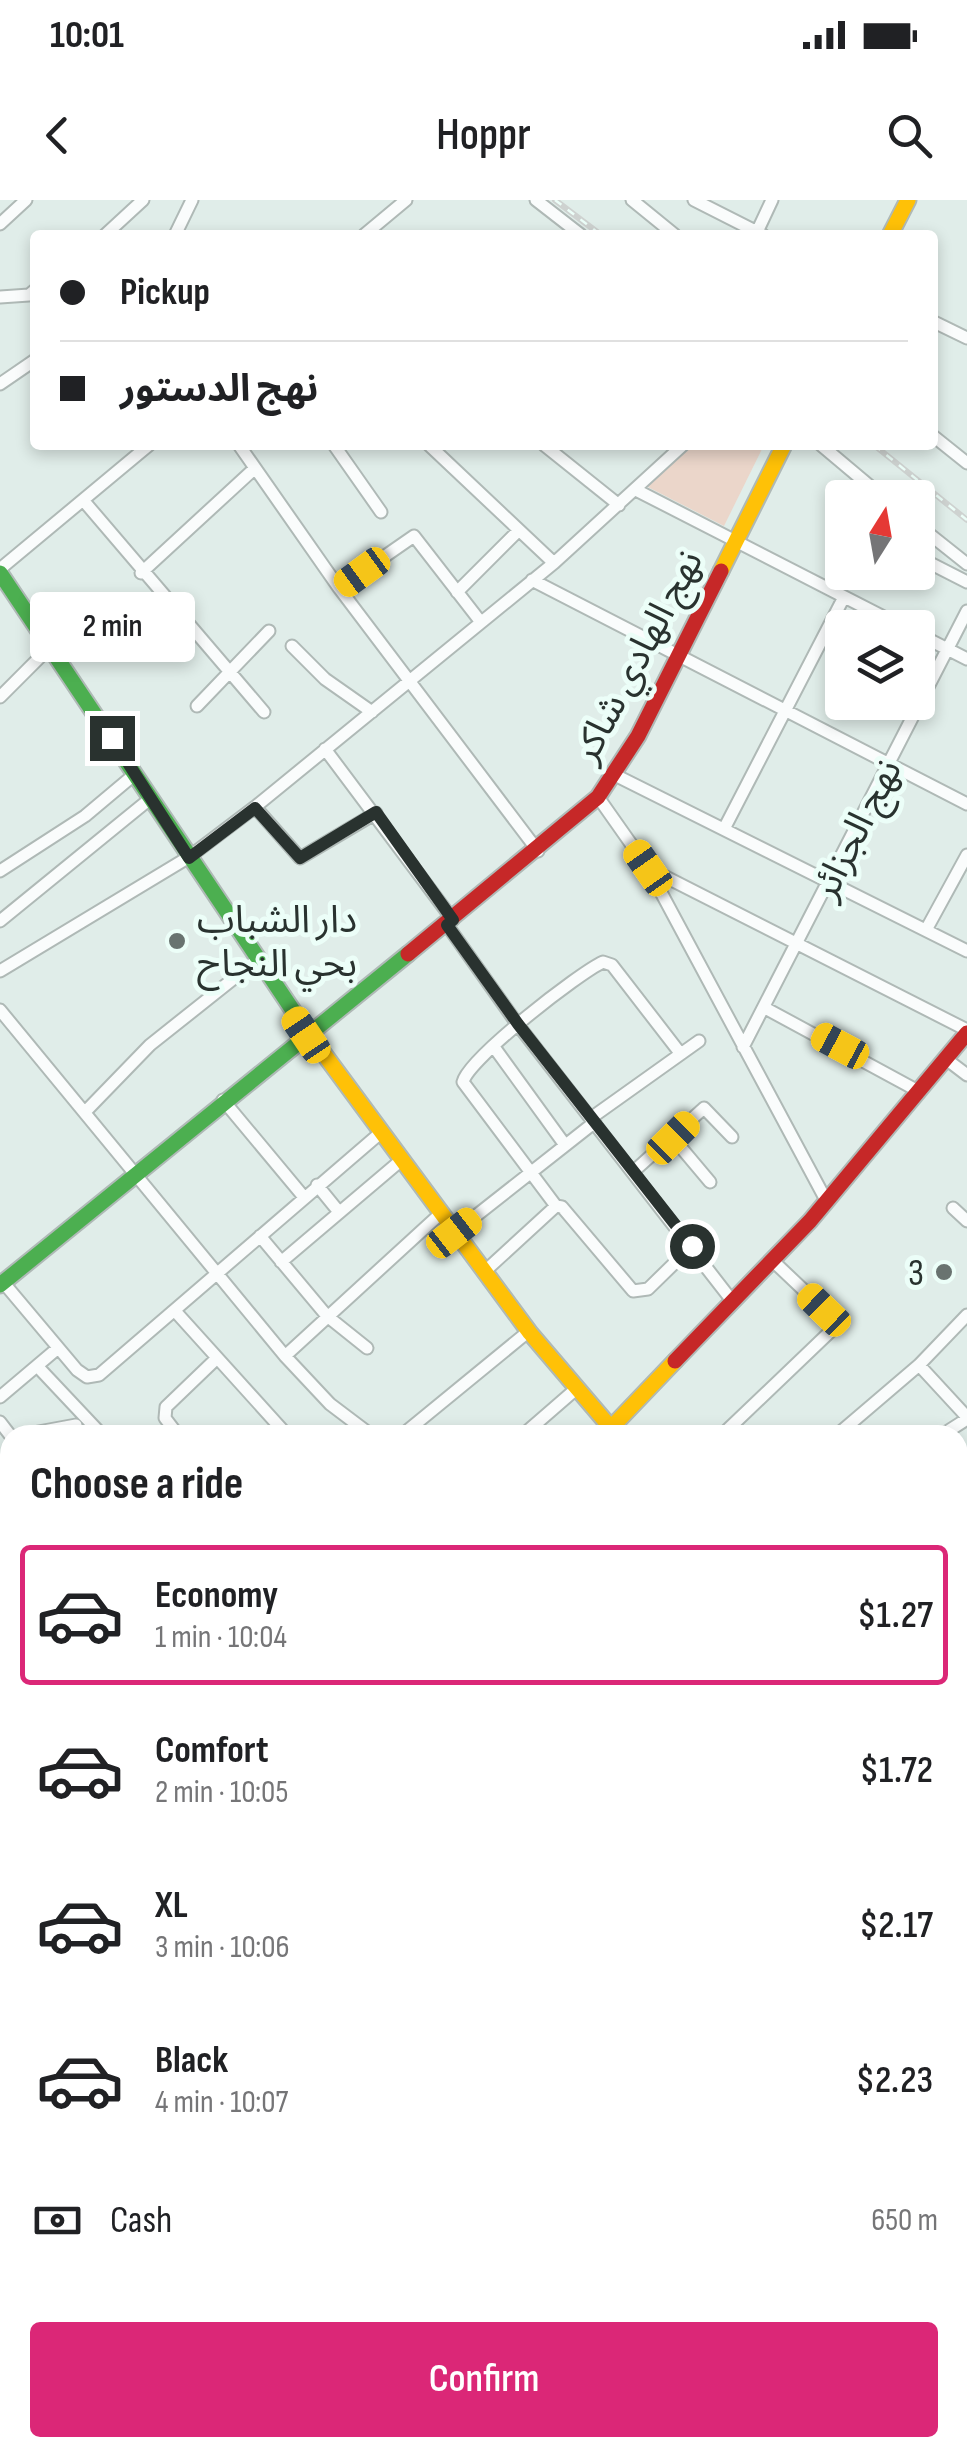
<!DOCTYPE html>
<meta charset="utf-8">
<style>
:root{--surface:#fff;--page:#f6f6f6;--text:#202124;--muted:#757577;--line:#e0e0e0;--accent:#db2777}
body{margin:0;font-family:"Sofia Sans Condensed","Noto Sans Arabic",sans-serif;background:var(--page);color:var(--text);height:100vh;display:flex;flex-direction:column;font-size:38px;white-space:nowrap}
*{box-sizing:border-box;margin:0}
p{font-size:32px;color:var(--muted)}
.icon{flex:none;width:55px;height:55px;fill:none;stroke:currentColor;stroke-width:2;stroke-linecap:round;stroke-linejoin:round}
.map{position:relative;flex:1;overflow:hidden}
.sheet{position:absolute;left:0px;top:1225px;width:968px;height:1032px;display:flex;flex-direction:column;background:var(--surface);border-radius:30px 30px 0 0;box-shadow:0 5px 15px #0003}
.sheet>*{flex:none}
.top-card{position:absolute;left:30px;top:30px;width:908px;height:220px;border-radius:10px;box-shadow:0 5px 15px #0003;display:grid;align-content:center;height:220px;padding:0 30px;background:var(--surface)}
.needle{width:65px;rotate:11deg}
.tools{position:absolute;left:825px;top:280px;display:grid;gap:20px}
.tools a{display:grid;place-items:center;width:110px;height:110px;border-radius:10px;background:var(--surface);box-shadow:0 5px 15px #0003;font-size:50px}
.end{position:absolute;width:45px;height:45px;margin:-22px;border:12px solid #29322f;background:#fff;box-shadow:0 0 0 5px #fff}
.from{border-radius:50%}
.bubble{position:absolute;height:70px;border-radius:10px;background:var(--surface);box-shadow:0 5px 15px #0003;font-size:32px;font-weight:600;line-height:70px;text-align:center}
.car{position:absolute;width:30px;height:60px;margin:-30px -15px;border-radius:12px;box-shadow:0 0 8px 2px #0007;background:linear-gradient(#f5c518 24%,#345 0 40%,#f5c518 0 76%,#345 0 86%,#f5c518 0)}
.top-card b{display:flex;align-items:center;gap:35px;height:95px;font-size:38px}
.top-card b+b{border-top:2px solid var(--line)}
.top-card i{width:25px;height:25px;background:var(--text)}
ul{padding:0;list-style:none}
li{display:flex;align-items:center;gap:30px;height:140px;margin:0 20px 15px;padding:0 10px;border:5px solid transparent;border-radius:10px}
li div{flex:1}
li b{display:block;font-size:38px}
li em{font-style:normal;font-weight:600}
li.active{border-color:var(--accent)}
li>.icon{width:90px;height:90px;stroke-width:1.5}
h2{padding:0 30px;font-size:45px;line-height:120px}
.pay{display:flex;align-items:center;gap:25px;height:110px;padding:0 30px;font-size:38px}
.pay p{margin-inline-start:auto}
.primary-button{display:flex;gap:20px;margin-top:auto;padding:20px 30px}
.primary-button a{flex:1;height:115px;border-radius:10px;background:var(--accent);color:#fff;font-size:40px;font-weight:600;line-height:115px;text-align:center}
.status{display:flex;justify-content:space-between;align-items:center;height:70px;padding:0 50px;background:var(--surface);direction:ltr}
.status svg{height:28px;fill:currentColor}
header{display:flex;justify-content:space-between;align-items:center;height:130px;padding:0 30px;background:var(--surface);font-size:45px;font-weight:600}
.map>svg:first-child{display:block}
.green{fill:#ebd6ca}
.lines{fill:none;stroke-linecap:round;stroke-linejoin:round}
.street-casing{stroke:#afb9b6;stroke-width:15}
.fast-casing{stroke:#afb9b6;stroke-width:19}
.slow-casing{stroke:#afb9b6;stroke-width:19}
.jam-casing{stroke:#afb9b6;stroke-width:19}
.street{stroke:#fafcfc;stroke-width:11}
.fast{stroke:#4caf50;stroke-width:15}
.slow{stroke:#ffc107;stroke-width:15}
.jam{stroke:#c62828;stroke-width:15}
.rail-casing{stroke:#ced2d0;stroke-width:6}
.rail{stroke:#ecfef8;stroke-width:2.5;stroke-dasharray:8;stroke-linecap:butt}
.route{stroke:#29322f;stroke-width:12}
.poi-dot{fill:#697370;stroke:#ecfef8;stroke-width:4}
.labels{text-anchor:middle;stroke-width:10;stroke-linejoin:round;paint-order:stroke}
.street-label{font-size:38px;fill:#29322f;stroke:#ecfef8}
.poi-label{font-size:38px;fill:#29322f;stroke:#ecfef8;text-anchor:start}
</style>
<div class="status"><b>10:01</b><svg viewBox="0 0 49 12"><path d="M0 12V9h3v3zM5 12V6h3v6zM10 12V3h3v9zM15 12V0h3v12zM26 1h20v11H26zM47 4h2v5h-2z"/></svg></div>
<header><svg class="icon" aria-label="back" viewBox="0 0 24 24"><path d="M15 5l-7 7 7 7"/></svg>Hoppr<svg class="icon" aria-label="search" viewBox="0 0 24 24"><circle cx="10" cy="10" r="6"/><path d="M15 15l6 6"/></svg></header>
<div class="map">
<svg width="967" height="2256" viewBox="0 0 967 2256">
<rect width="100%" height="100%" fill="#e0ede9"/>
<path class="green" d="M683,245H764L724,326L640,283Z"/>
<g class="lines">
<defs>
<path id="street" d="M536,0L581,35
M632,0L675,35
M694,0L763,35
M0,24L26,0
M757,32L772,0
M105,35L143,0
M175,35L192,0
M364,35L406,0
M0,97L29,95L35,90
M932,121L967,138
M0,184L35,160
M932,235L967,263
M239,245L339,388L538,651
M334,245L381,312
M429,245L554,363
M544,245L619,305
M821,245L884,298
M636,290L905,428
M83,300L264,512
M918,325L967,364
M918,357L967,382
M0,369L149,245
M141,373L254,269
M532,380L967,604
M339,388L414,336L480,421
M834,391L843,372
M457,392L519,330
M918,434L967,459
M292,446L325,479L372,512
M0,497L52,445
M197,506L269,431
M325,549L453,720
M615,575L967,751
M598,597L648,668L827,1002
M255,607L300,658L376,613
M725,627L844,397
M650,669L967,830
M0,671L85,616L135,574
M0,721L151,598
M447,725L518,825L733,1102
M926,730L967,655
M0,771L189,657L255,607L554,363L683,245
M765,808L920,892
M0,810L285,1156L330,1204L371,1235
M494,847L565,945
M743,847L967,411
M680,853L612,765L603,762C579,773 468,859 463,882L556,1006L562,1007L633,1091L648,1089L692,1046
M946,859L967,875
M223,900L303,996
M86,911L150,845L257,760
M591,918L699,841
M673,938L710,982
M634,971L704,908L732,937
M317,985L339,1012
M953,1008L967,1021
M454,1033L595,922
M260,1036L327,1116L367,1148
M281,1062L399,962
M484,1072L556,1006
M3,1082L77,1170L87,1177L99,1175L378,935
M175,1111L287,1235
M285,1156L439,1015
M919,1165L967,1217
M38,1167L102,1235
M0,1197L58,1148
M0,1222L10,1235
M22,1235L76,1225
M178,1235L165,1218L166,1207L216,1159
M402,1235L529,1131
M523,1235L576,1189
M722,1235L835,1127L830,1115L773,1061
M837,1235L919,1165L967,1115
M942,1235L967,1219
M0,1291L10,1283
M958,1321L967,1313
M958,1365L967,1377
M0,1368L10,1359
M0,1374L10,1385
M0,1490L10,1481
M0,1504L10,1515
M0,1626L10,1638
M958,1632L967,1646
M0,1693L10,1685
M958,1783L967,1796
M958,1960L967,1951
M958,2012L967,2024
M0,2032L10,2044
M0,2103L10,2094
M958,2125L967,2137
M45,2248L53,2256
M426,2248L432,2256
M725,2248L731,2256
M842,2248L849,2256
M10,2256L19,2248
M262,2256L267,2248
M586,2256L595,2248
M781,2256L791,2248
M948,2256L967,2240"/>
<path id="fast" d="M0,373L304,827
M0,1085L408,754"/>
<path id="slow" d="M890,35L908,0
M721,371L784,245
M304,827L530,1133L611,1228L675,1161"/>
<path id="jam" d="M408,754L598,597L638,536L721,371
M675,1161L810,1021L967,833"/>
</defs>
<use href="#street" class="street-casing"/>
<use href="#fast" class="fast-casing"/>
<use href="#slow" class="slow-casing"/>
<use href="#jam" class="jam-casing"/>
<use href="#street" class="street"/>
<use href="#fast" class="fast"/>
<use href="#slow" class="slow"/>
<use href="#jam" class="jam"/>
<defs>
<path id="rail" d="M555,0L601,35
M874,245L967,320"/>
</defs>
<use href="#rail" class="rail-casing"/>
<use href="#rail" class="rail"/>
</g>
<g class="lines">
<path class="route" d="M112,538L189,658L255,608L300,658L376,612L453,720L447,725L518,824L692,1046"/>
</g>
<g class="poi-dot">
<circle cx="177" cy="741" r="10"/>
<circle cx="944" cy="1072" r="10"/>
</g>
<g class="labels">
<g class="street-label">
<text transform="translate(637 456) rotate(-62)" y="13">نهج الهادي شاكر</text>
<text transform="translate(856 629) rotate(-63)" y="13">نهج الجزائر</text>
</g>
<g class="poi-label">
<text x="197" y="732">دار الشباب<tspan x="197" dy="44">بحي النجاح</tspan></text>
<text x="924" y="1085" text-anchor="end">3</text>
</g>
</g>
</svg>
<div class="tools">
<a><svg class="needle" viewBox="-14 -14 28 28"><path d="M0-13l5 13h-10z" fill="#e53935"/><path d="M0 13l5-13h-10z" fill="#757577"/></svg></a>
<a><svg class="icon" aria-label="layers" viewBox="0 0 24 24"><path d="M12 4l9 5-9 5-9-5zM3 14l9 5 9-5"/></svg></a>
</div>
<i class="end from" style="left:692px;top:1046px"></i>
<i class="end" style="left:112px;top:538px"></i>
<div class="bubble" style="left:30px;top:392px;width:165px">2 min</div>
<i class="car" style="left:362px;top:372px;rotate:234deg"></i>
<i class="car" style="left:648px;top:668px;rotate:325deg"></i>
<i class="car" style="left:306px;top:835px;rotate:326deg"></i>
<i class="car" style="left:840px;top:846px;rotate:298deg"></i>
<i class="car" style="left:673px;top:938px;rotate:45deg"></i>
<i class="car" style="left:454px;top:1033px;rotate:52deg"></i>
<i class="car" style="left:824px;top:1110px;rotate:314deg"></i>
<div class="top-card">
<b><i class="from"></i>Pickup</b>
<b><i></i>نهج الدستور</b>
</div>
<section class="sheet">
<h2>Choose a ride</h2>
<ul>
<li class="active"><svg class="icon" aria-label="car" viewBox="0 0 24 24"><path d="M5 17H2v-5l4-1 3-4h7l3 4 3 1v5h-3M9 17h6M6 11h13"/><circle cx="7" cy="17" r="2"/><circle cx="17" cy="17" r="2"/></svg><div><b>Economy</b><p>1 min · 10:04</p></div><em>$1.27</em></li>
<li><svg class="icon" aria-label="car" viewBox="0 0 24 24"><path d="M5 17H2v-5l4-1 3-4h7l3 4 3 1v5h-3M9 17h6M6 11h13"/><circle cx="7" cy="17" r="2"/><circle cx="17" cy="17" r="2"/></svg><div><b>Comfort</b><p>2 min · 10:05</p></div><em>$1.72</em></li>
<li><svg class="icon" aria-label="car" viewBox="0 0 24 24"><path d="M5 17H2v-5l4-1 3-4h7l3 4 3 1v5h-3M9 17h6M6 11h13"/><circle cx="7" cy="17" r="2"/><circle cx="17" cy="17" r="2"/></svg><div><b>XL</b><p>3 min · 10:06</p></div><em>$2.17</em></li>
<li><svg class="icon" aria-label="car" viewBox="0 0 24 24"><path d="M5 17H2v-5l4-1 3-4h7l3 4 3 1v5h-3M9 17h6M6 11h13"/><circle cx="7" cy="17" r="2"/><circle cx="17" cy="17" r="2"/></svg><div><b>Black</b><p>4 min · 10:07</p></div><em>$2.23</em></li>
</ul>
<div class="pay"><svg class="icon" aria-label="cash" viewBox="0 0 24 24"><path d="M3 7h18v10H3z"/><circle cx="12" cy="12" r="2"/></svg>Cash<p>650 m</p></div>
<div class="primary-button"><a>Confirm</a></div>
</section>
</div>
